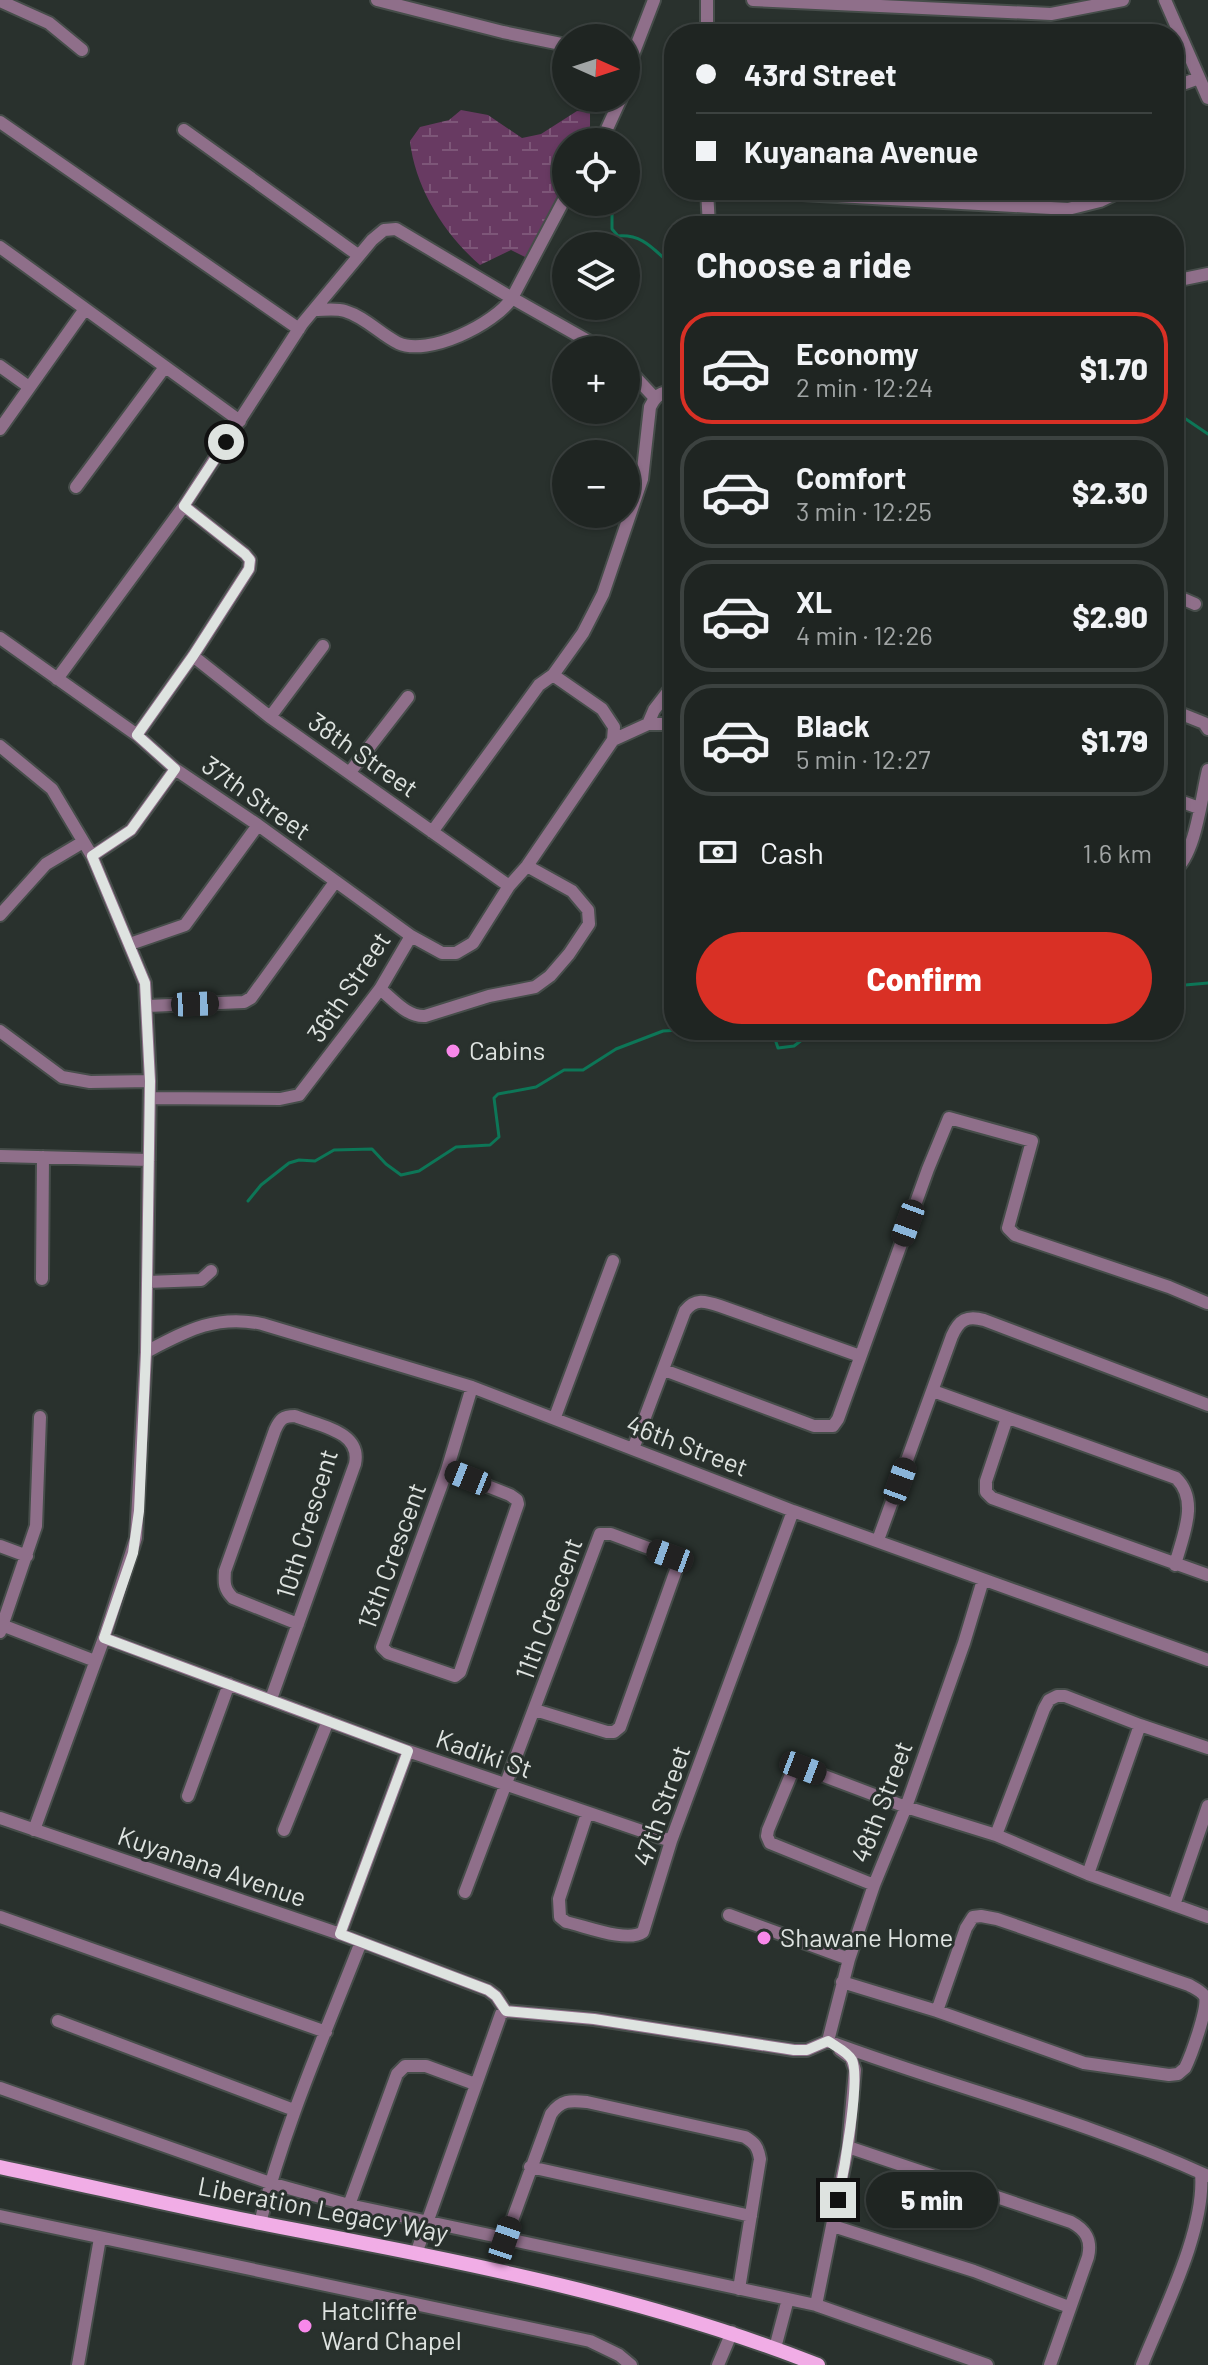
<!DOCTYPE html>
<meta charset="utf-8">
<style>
:root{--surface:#1f2522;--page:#272d2a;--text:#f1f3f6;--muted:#a1a5a5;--line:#3c4240;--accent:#d93025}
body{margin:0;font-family:Barlow,sans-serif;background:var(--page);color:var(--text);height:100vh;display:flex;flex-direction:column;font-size:30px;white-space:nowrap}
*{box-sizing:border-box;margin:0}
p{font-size:26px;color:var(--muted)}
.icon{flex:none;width:44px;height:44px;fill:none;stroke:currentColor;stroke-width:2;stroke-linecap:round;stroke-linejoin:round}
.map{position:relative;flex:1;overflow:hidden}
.drawer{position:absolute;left:664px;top:216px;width:520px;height:824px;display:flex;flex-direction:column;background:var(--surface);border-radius:32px;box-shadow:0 2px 6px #0004,0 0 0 2px var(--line)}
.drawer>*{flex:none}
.top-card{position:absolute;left:664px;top:24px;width:520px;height:176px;border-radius:32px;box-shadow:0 2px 6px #0004,0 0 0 2px var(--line);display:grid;align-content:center;height:176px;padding:0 32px;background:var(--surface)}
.needle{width:52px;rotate:93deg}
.buttons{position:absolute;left:552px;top:24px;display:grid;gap:16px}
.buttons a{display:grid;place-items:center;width:88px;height:88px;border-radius:50%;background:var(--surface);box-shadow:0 2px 6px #0004,0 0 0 2px var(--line);font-size:40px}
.end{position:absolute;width:36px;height:36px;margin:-18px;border:10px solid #dee3e0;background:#111;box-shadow:0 0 0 4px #111}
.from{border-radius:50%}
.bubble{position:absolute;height:56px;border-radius:28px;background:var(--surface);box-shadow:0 2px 6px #0004,0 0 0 2px var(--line);font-size:26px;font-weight:800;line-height:56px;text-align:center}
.car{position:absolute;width:24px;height:48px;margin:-24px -12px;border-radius:10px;box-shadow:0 0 6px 2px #0007;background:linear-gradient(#222 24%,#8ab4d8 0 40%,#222 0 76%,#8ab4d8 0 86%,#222 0)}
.top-card b{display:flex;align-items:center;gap:28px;height:76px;font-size:30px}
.top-card b+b{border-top:2px solid var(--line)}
.top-card i{width:20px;height:20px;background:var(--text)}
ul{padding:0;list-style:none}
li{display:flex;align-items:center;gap:24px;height:112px;margin:0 16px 12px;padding:0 16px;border:4px solid var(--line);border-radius:32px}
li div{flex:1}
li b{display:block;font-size:30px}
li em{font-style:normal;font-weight:800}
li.current{border-color:var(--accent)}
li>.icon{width:72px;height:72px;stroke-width:1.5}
h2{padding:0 32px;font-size:36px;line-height:96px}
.pay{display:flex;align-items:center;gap:20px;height:88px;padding:0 32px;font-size:30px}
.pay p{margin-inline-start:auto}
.primary-button{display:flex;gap:16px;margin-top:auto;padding:16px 32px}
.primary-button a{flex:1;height:92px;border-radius:48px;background:var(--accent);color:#fff;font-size:32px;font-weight:800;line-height:92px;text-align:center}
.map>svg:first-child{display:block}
.wetland{fill:url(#wetland-marsh)}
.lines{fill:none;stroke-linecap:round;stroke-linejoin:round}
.stream{stroke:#0d7657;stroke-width:3}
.minor-casing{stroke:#464d4a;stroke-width:16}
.major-casing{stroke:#464d4a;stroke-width:18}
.minor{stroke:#8f6f8a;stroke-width:12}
.major{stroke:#f1ade6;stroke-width:14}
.route{stroke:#dee3e0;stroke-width:10}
.poi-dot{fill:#f888ea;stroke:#29312d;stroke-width:3}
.labels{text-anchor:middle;stroke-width:6;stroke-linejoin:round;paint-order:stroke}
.street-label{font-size:26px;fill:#dee3e0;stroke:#29312d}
.poi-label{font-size:26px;fill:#dee3e0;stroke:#29312d;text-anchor:start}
</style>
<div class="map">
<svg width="1208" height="2365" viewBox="0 0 1208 2365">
<defs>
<pattern id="wetland-marsh" width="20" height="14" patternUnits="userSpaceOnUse" patternTransform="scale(2)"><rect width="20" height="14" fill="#683a62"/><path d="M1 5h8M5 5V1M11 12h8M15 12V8" fill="none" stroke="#7d5678"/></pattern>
</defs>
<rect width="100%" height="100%" fill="#29312d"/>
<path class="wetland" d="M461,110L488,115L522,138L541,134L577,111L590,112V134L587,142H566V190L536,253L525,257L511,250L480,265C445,235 415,188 410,141L420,127L449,120Z"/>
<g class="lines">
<path class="stream" d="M612,202V229L618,236C645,234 655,252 674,267
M1174,411L1208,434
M1174,991L1185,985L1208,983
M693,1030H702
M772,1030L778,1048L794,1046L815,1030
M248,1201L261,1185L289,1163L299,1160L315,1161L334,1150L372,1149L386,1164L401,1175L419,1171L456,1147L490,1145L499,1137L494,1098L498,1094L536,1087L564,1070H583L616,1049L663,1031L680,1030"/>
<defs>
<path id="minor" d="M377,0L503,32L566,45
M753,0L1051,14L1123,0
M1165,0L1208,98
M0,1L49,23L82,50
M707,34V0
M626,83L632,57L654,0
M1174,87L1199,78
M0,122L299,329
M184,130L358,255
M601,142L621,98
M707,190L709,226
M733,190L1068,209L1100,201L1123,190
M0,247L240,421
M1174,281L1208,274
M314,310C324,310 336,308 345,311C365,317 380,334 398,343C428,357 495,324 512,298L604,350
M0,366L29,387
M626,367L654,397
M0,429L85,309
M76,487L165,367
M1174,595L1195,604
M0,638L137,735L175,769L258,825L411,936L442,953H456L473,943L509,886L527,866L613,740L648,724H674
M193,656L270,717L509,886
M553,675L583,633L603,594L642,479L650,407C656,395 661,392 674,391
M57,679L184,506L302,324L372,240L384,230L396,229L512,298L566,196
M1174,711L1204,723L1208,729
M270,717L323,646
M648,724L654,710L674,684
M137,735L193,656L249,569L250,560L245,554L184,506
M0,746L52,789L92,856L145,983L150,1081L146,1352L136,1538L104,1638L34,1830
M350,772L408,697
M1174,799L1199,808
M432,832L539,685L553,675L602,709L614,727L613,740
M92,856L131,830L175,769
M1174,871C1196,854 1201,798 1208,770
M0,915L46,864L83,842
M130,944L185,925L258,825
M380,989C394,1000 407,1017 425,1016L489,996L535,987L550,976L569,954L589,924L588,910L572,891L527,866
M147,1006L244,1002L251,998L335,882
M0,1031L62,1077L90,1082L150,1081
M150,1098L280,1099L299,1095L380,989L411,936
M0,1156L149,1160
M42,1279L43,1157
M147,1282L201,1280L211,1271
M146,1352C186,1331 216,1314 262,1324L472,1387L793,1511L1208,1660
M664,1370L814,1426H833L838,1419L928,1169L949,1118L1032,1141L1008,1228L1015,1235L1169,1287L1207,1303
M933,1391L1176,1478C1200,1501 1182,1537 1175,1565
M555,1417L613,1261
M1007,1418L986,1481V1492L992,1498L1208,1575
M633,1449L685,1311C695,1298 705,1301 720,1306L860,1356
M447,1470L510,1495L517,1500L518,1504L460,1672L455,1676L388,1653L382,1647L447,1470L472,1387
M878,1540L952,1336C959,1320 967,1315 984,1320L1208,1405
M0,1546L27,1556
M2,1625L95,1661
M0,1632L36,1526L40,1417
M104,1638L408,1751L671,1841
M271,1699L355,1464C362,1431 319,1426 295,1416C283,1416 280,1419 275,1430L225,1571C224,1583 224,1589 233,1598L298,1624
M188,1796L229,1684
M587,1814L559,1899L560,1917L566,1922C585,1926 627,1943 643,1932L671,1841L793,1511
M0,1818L340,1934L488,1990L496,1996L506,2011L594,2019L794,2050H807L828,2041
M284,1830L328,1721
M996,1835L1044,1709L1049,1700L1057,1696H1065L1140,1725L1208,1748
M1088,1874L1140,1725
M874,1885L770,1843L767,1836L768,1830L793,1770L803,1768L906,1807L996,1835L1088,1874L1208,1917
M465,1892L600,1534H611L670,1556L677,1565L676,1570L620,1727L614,1732H607L535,1710
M1174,1905L1208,1806
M729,1915L849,1959
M0,1917L326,2032
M340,1934L408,1751
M842,1982L937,2011L1084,2063L1169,2075L1178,2074L1185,2068C1191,2056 1208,2009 1205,1997C1202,1991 1194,1988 1189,1985L997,1919L981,1916L973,1917L966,1928L937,2011
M58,2021L294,2110
M828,2041L849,1959L874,1885L906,1807L964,1643L983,1580
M828,2041C953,2088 1086,2120 1208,2176
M0,2088L270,2183L349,2205L816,2305L987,2365
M848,2147L1071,2222C1086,2230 1092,2240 1088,2257L1050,2365
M530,2167L751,2216
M349,2205L397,2074L405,2066H426L475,2084
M0,2216L590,2341L619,2355L631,2365
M260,2223C284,2126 325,2034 361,1942
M833,2226L974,2271L1069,2307
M505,2240L551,2114C561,2100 570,2100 587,2102L745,2137C755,2143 758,2147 760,2159L739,2289
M417,2251L501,2014L506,2011
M816,2305L848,2147L855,2070L851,2058L840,2050
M775,2348L788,2299
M78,2365L100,2238
M718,2365L732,2332
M1142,2365C1163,2312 1206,2229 1201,2173"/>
<path id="major" d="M0,2167C85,2185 170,2205 255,2222C446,2259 636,2293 818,2365"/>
</defs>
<use href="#minor" class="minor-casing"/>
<use href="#major" class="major-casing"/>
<use href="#minor" class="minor"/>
<use href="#major" class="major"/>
</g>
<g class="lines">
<path class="route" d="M226,442L184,506L245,554L250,560L249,569L193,656L137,735L175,769L131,830L92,856L145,983L150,1081L146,1352L139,1511L133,1553L104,1638L408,1751L340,1934L488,1990L496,1996L506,2011L594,2019L794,2050H807L828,2041C835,2046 848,2052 852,2060C861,2079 843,2176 838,2200"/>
</g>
<g class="poi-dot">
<circle cx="453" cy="1051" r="8"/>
<circle cx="764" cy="1938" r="8"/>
<circle cx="305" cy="2326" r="8"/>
</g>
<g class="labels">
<g class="street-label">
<text transform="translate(363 755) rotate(35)" y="9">38th Street</text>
<text transform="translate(256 798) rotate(35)" y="9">37th Street</text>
<text transform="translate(349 987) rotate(-56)" y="9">36th Street</text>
<text transform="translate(687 1446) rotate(21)" y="9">46th Street</text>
<text transform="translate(307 1524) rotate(-73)" y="9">10th Crescent</text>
<text transform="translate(392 1556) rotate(-70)" y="9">13th Crescent</text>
<text transform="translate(549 1609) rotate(-70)" y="9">11th Crescent</text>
<text transform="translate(484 1754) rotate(19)" y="9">Kadiki St</text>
<text transform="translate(882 1802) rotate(-69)" y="9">48th Street</text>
<text transform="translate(662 1806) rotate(-71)" y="9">47th Street</text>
<text transform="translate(212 1867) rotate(19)" y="9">Kuyanana Avenue</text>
<text transform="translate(323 2210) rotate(11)" y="9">Liberation Legacy Way</text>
</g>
<g class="poi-label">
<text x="469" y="1060">Cabins</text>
<text x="780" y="1947">Shawane Home</text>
<text x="321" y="2320">Hatcliffe<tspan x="321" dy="30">Ward Chapel</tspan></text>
</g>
</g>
</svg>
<div class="buttons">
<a><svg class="needle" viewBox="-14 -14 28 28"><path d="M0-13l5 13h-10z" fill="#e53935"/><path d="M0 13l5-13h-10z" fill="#a1a5a5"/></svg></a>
<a><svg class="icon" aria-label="locate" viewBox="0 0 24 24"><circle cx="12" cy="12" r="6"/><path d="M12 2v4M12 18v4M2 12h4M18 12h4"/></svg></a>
<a><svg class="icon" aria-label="layers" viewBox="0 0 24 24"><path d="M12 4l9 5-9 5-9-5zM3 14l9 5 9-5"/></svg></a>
<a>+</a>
<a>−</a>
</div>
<i class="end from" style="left:226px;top:442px"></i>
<i class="end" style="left:838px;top:2200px"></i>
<div class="bubble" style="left:866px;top:2172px;width:132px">5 min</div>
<i class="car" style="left:195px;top:1004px;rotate:88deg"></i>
<i class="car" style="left:908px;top:1223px;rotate:200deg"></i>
<i class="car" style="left:468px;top:1478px;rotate:292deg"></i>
<i class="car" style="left:900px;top:1481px;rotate:20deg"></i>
<i class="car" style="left:670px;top:1556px;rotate:290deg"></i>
<i class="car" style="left:803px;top:1768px;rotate:111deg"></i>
<i class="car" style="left:505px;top:2240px;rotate:19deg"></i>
<div class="top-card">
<b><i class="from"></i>43rd Street</b>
<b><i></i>Kuyanana Avenue</b>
</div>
<section class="drawer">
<h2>Choose a ride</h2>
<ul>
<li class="current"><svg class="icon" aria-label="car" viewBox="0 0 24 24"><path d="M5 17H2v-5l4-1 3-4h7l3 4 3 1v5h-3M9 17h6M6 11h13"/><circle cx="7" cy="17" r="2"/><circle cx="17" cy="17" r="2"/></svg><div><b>Economy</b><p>2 min · 12:24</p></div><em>$1.70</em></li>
<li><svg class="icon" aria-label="car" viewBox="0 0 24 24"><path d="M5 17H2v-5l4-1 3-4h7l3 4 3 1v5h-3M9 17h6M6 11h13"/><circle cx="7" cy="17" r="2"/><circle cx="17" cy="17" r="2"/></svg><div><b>Comfort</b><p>3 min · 12:25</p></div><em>$2.30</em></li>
<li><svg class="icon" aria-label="car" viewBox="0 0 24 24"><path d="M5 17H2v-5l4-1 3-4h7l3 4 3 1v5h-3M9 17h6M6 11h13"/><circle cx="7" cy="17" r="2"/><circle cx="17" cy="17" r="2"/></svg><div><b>XL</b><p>4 min · 12:26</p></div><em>$2.90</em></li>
<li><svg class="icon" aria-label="car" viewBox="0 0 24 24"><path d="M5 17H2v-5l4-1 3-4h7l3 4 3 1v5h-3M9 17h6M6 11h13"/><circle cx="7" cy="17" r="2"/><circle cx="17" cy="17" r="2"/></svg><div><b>Black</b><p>5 min · 12:27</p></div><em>$1.79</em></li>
</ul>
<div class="pay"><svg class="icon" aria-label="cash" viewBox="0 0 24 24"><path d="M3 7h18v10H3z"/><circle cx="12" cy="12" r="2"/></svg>Cash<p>1.6 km</p></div>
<div class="primary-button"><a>Confirm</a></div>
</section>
</div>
